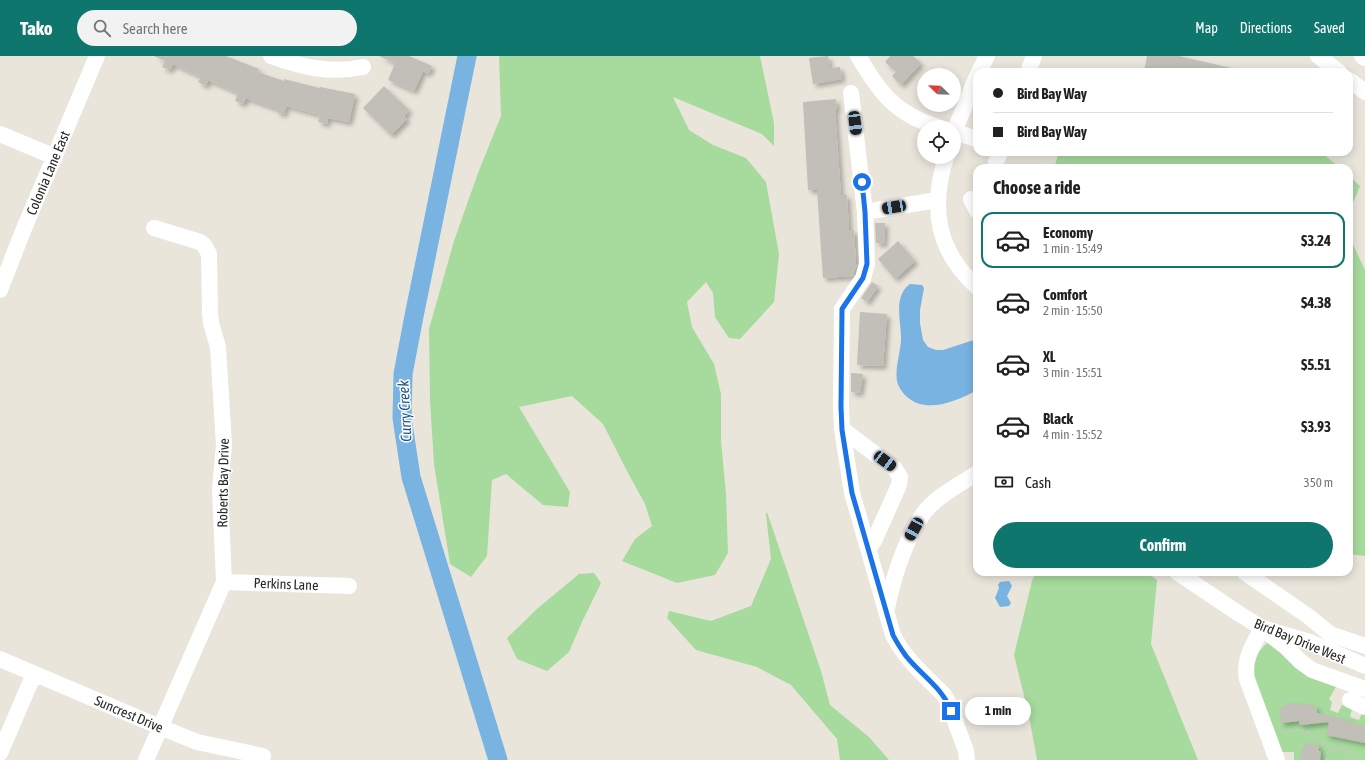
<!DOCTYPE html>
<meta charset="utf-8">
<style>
:root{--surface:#fff;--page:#f2f2f2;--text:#202124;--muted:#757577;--line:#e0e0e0;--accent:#0f766e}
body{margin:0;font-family:"Asap Condensed",sans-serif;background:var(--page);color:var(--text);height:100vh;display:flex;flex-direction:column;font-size:15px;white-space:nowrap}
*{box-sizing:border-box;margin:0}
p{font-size:13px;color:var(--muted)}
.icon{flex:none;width:22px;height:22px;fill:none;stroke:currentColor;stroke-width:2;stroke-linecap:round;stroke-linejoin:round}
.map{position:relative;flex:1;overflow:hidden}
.panel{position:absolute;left:973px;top:108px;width:380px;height:412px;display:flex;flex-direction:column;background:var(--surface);border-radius:12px;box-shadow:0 2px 10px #0003}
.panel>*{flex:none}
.guide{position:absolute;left:973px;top:12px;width:380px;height:88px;border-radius:12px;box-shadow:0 2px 10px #0003;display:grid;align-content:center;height:88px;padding:0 20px;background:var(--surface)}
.needle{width:26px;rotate:293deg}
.tools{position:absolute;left:917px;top:12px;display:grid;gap:8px}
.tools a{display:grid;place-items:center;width:44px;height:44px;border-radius:50%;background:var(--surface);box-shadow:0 2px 10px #0003;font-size:20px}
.end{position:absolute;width:18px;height:18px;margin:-9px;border:5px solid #1a73e8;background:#fff;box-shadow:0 0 0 2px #fff}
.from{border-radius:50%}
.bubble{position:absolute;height:28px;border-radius:14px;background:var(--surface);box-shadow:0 2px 10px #0003;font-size:13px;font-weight:700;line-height:28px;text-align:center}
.car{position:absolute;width:12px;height:24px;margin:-12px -6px;border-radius:5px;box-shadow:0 0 3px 1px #0007;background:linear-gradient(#222 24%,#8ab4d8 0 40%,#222 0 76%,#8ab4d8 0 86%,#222 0)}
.guide b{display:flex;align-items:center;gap:14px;height:38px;font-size:15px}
.guide b+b{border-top:1px solid var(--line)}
.guide i{width:10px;height:10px;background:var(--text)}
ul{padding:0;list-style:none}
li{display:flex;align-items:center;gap:12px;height:56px;margin:0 8px 6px;padding:0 12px;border:2px solid transparent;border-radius:12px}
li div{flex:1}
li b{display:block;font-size:15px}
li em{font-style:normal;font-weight:700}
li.active{border-color:var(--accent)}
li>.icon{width:36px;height:36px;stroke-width:1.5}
h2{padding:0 20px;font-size:18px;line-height:48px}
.pay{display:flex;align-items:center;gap:10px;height:44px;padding:0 20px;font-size:15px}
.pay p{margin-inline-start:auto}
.primary-button{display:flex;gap:8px;margin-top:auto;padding:8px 20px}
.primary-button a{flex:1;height:46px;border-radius:24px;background:var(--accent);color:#fff;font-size:16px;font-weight:700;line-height:46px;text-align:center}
header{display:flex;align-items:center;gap:24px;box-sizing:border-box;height:56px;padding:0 20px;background:var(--accent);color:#fff}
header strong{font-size:19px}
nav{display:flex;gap:22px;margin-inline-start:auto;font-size:14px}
.search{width:280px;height:36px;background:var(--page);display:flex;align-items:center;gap:10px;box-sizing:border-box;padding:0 14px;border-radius:22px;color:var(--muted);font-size:15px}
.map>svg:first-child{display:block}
.green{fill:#a7da9d}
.water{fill:#78b3e1}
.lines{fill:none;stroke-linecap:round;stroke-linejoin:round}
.river{stroke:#78b3e1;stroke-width:19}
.building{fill:#c1bfb8;filter:url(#shadow)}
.path{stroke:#c7c7c7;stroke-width:2;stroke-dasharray:3 2;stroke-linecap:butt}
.minor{stroke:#fff;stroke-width:16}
.route{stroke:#1a73e8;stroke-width:5}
.labels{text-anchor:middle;stroke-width:3;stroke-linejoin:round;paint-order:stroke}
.street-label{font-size:14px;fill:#282828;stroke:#fff}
.water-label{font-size:15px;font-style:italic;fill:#1b5189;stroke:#fff}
</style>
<header>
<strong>Tako</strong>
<div class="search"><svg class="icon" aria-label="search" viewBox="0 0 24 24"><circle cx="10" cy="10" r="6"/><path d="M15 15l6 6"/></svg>Search here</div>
<nav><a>Map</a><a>Directions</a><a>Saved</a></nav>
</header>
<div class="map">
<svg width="1365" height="704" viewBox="0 0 1365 704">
<defs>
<filter id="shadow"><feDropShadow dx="3.5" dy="3.5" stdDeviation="2" flood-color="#0004"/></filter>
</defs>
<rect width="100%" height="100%" fill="#e9e5db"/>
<path class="green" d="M499,0H760L774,67V90L762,78L673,41L689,74L713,89L746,102L766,126L779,198L774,246L740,283L729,282L715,261L713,237L706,226L687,246L692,271L714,308L721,338V385L726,438L728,497L715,519L677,527L622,505L635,483L652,470L645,448L628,417L603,368L572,340L519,351L570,436L568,451L543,449L506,418L492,424L487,500L471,521L450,508L434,408L430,344L429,273L454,185L478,117L501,60Z
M1059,96H1321L1340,112H1054Z
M1349,120L1360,130L1350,154L1349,165Z
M1349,180L1365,214V500L1349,498Z
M767,456L821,615L830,649L869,681L889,704H840L837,683L791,629L757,611L696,594L667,562L669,555L711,565L751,550L771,503L766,458Z
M1036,516H1146L1157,524L1151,588L1198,704H1037L1029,660L1014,599L1032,525Z
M594,517L601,527L582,566L569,596L547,615L517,603L507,582L538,552L579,518Z
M1267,587L1337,629L1329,643L1332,646L1330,654L1338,657L1342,649L1352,653L1350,661L1359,664L1362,657L1365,658V704H1294V696H1281L1250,615L1252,603Z"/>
<path class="water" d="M910,228L922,229L924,232L920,254V267L923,284L928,291L936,294H943L977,283V334C957,345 926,359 906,340C902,336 898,330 897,325C895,312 900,298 901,285C902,267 892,241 910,228Z
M1009,525L1012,530L1007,540L1011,547L1009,550L1000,551L995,542L999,532L998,529L1000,526Z"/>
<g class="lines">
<path class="river" d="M467,0L414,260L403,318L402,362L411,421L498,704"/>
</g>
<path class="building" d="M154,0H226L259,13L258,16L284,25V23L320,32V31L355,38L349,66L328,62L327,68L318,66L320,59L286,50L284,58L276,56L277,53L246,42L243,48L235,45L238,37L208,24L206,30L198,26L201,21L173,8L170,14L162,11L165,5Z
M379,0H409L432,10L428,18L423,15L414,35L388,24L395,7Z
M828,0L830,12L840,11L842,23L813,28L809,2Z
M890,0H913L921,7L901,29L892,20L896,16L885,6Z
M1147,0H1179L1231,12V16H1144Z
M384,30L409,54L404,60L407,63L391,79L363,52Z
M836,43L837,54H835L841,139H847L849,174H854L856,208H857L853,220L823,222L817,134H808L803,46Z
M875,167H885L884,188L876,187Z
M898,185L915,205L895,223L878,203Z
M872,226L878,230L867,246L861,242Z
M860,256L887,258L883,310L857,309Z
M851,317L863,318L860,337L851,336Z
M1298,646V649L1310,648V651L1316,650L1317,657L1348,664V666L1365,670V687L1326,679L1329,666L1300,669L1299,665L1281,667L1280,651H1285V648Z
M1304,687L1319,689V695H1321L1320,704H1300L1302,692L1303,693Z"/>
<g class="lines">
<path class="path" d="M1281,676L1297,674L1307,676L1331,693
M1326,704L1329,695C1342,686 1350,700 1362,704"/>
<path class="minor" d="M271,0C301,11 330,18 363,11
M858,0C880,37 895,58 938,71
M1318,0L1339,16
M1362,0L1365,2
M979,16L987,0
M1028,16L1034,0
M1349,24L1365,36
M851,37L865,156L867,208L863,222L842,253L841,351L842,373L852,437L893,579C905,603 925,620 944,639L948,646L966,695L967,704
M954,76L977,20
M954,76L977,83
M0,78L55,101
M946,101C930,152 937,195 977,231
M996,106L1000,96
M971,143L977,155
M865,156L937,144
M0,234L23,175L97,0
M842,373L895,413L900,421L899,429L874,485L868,493
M1177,516L1238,557L1262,572L1310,586L1365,610
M1244,516L1308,560L1330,578L1365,590
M224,526L349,530
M887,552C893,523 901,497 915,471C919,465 922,458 927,453C940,438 961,428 977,417
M1262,572C1253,590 1243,603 1247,623L1277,704
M1268,577L1287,592L1301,606L1312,614L1365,633
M0,603L160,671L197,686L263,700
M1350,644L1365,651
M0,697L34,618
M146,704L224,526L220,433L224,389L218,291L211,267L210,257L209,198L204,189L200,186L154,172"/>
</g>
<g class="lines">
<path class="route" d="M862,126L865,156L867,208L863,222L842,253L841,351L842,374L852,437L893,579C897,587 901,593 906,600C921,619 943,632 951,655"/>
</g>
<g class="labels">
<g class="street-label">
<text transform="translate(48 117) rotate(-67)" y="5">Colonia Lane East</text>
<text transform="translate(223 427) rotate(-89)" y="5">Roberts Bay Drive</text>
<text transform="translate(286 528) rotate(2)" y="5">Perkins Lane</text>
<text transform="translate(1300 585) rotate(22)" y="5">Bird Bay Drive West</text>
<text transform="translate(129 658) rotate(23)" y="5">Suncrest Drive</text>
</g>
<g class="water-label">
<text transform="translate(405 355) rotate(-93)" y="5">Curry Creek</text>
</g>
</g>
</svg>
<div class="tools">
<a><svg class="needle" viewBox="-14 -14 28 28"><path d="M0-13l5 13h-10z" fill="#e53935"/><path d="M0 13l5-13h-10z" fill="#757577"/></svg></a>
<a><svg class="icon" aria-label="locate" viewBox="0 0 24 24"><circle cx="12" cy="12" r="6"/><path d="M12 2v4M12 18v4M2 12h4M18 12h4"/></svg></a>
</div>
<i class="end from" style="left:862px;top:126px"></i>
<i class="end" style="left:951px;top:655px"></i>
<div class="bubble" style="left:965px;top:641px;width:66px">1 min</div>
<i class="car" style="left:855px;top:67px;rotate:173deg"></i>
<i class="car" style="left:894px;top:151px;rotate:261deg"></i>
<i class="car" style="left:885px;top:405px;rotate:127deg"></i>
<i class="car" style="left:914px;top:473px;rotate:209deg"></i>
<div class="guide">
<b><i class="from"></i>Bird Bay Way</b>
<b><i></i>Bird Bay Way</b>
</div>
<section class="panel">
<h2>Choose a ride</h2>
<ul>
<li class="active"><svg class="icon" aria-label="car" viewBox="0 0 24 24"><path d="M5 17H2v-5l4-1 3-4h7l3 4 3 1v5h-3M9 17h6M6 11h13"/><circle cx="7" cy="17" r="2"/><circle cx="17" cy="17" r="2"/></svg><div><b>Economy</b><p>1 min · 15:49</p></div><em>$3.24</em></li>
<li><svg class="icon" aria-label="car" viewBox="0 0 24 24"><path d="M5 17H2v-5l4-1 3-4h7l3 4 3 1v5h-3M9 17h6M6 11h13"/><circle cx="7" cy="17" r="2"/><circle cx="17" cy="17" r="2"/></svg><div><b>Comfort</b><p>2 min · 15:50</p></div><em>$4.38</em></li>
<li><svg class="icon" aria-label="car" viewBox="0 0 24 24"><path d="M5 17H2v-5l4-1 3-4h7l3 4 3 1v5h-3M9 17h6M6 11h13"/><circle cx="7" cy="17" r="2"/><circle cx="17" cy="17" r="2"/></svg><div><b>XL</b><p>3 min · 15:51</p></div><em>$5.51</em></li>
<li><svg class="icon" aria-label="car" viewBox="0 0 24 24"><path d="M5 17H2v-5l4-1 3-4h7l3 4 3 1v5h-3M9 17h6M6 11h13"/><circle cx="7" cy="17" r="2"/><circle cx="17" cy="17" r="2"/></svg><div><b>Black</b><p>4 min · 15:52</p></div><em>$3.93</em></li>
</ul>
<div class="pay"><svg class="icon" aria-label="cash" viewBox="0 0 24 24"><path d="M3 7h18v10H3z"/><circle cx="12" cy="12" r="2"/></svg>Cash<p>350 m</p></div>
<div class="primary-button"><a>Confirm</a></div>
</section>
</div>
